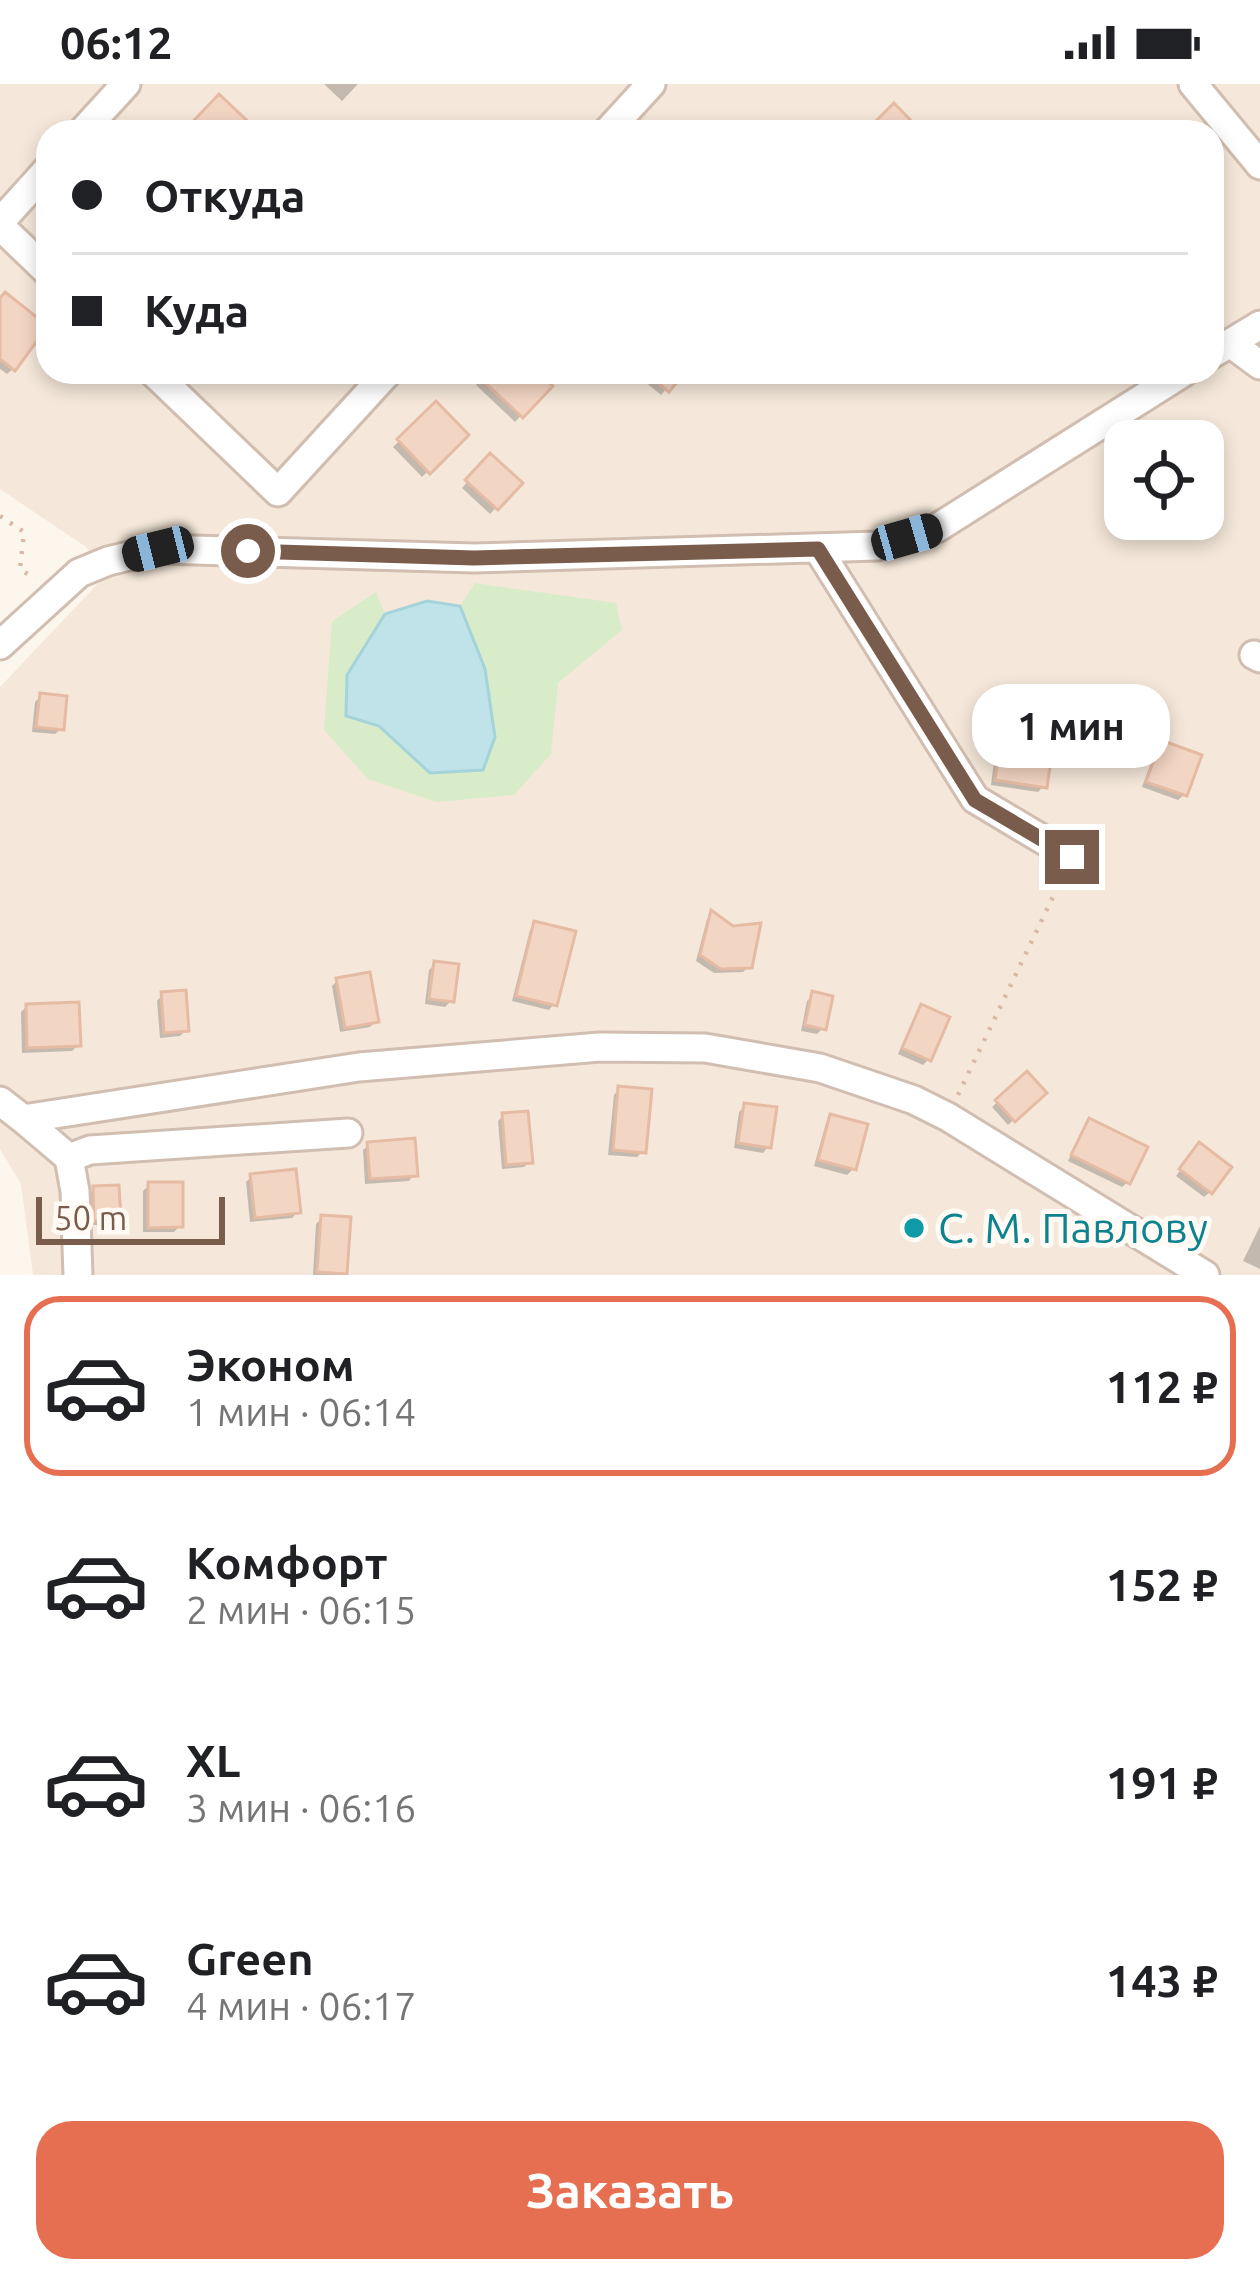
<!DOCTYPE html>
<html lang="ru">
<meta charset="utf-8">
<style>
:root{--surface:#fff;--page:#f2f2f2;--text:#202124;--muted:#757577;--line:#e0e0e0;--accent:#e76f51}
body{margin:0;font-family:Ubuntu,sans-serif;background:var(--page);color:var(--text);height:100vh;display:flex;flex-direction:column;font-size:45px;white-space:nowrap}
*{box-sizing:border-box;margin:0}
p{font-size:39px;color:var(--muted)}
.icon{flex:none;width:66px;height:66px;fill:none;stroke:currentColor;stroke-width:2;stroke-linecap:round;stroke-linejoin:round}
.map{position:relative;height:1191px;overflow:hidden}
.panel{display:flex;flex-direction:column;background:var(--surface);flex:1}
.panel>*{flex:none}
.banner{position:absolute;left:36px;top:36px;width:1188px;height:264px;border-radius:36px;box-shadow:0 6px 18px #0003;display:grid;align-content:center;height:264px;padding:0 36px;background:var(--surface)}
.buttons{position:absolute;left:1104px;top:336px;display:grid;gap:24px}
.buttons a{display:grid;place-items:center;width:120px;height:120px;border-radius:24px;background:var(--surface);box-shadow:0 6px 18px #0003;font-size:60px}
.scale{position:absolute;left:36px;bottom:30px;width:189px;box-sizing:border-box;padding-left:12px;border:6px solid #7a5c4d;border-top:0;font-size:33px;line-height:42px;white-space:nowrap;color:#7a5c4d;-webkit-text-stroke:9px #fffaf3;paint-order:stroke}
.end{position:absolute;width:54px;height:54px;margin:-27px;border:15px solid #7a5c4d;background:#fff;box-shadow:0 0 0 6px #fff}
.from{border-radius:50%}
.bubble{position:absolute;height:84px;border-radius:36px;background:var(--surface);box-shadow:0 6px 18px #0003;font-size:39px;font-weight:700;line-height:84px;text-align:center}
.car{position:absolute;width:36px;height:72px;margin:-36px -18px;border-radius:15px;box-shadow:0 0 9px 3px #0007;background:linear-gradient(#222 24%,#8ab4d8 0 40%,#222 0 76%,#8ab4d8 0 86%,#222 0)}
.banner b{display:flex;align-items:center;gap:42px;height:114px;font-size:45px}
.banner b+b{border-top:3px solid var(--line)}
.banner i{width:30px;height:30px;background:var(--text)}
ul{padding:21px 0 0;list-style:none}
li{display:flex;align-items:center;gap:36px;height:180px;margin:0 24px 18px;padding:0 12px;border:6px solid transparent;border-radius:36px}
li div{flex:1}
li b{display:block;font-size:45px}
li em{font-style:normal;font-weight:700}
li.active{border-color:var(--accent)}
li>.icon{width:108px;height:108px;stroke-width:1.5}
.primary-button{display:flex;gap:24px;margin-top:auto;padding:24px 36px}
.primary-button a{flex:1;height:138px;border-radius:36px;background:var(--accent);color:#fff;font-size:48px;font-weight:700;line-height:138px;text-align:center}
.status{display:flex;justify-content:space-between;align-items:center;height:84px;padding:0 60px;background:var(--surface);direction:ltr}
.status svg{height:33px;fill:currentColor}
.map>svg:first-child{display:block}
.residential{fill:#f5e8da;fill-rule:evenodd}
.green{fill:#d8ecc9}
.water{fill:#bfe3e8;stroke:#a5d3da;stroke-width:3}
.shadow{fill:#0003}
.building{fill:#f3d5c3;stroke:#e6bba3;stroke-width:3}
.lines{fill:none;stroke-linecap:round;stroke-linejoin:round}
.minor-casing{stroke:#d1beb0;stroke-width:33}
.path{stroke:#d9b8a5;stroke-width:4.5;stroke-dasharray:3 9;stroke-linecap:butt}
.minor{stroke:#fff;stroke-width:27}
.route{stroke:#7a5c4d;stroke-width:15}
.culture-dot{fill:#0f9aa8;stroke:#fffaf3;stroke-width:4.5}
.labels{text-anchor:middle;stroke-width:10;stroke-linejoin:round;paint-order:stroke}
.culture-label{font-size:42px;fill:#0d838f;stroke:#fffaf3;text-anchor:start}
</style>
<div class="status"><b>06:12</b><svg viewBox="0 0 49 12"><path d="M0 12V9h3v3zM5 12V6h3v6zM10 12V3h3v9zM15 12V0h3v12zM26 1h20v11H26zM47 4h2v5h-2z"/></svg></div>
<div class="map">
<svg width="1260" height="1191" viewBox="0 0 1260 1191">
<rect width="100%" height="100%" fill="#fdf6ec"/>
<path class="residential" d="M0,0H1260V1191H33L21,1100L0,1065V603L104,493L86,463L0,405ZM48,48H1212V288H48ZM1125,357H1203V435H1125Z"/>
<path class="green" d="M475,499L616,519L622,546L558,599L551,670L514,711L437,718L368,695L324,646L332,537L376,508L385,530L347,591L379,642L430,689L485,585L460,522Z"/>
<path class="water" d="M427,517L460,522L485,585L495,653L483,686L430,689L379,642L346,632L347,591L385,530Z"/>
<path class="shadow" d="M324,0H358L342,17Z
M0,217L13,285L7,290L0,285Z
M489,288H533L548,302L515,338L476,301Z
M633,288H681L661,311Z
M436,321L465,351L422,393L393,363Z
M490,373L519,399L490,430L462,404Z
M41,612L61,645L55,650L32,648L35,618Z
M1002,656L1044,702L1038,708L991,701L996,662Z
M1161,659L1184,711L1178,716L1142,703L1156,665Z
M712,830L749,882L743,888L714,889L696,877L707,835Z
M535,840L554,920L549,926L512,917L530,846Z
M435,880L451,917L445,923L425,920L429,886Z
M338,896L376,937L370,943L340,948L332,902Z
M162,911L186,946L180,952L160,954L157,917Z
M813,911L823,944L817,950L801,947L807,917Z
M27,922L78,961L72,967L22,969L21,928Z
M922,924L929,975L923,981L898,970L916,930Z
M1027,991L1043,1009L1008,1041L992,1023Z
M619,1005L643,1067L637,1073L608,1071L614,1011Z
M745,1022L768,1063L763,1069L734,1064L739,1028Z
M503,1032L530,1078L524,1083L502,1085L498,1037Z
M831,1033L853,1085L847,1091L814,1082L826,1039Z
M1089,1038L1128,1098L1122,1103L1068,1077L1084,1043Z
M369,1061L414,1091L409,1097L365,1100L363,1066Z
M1194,1067L1210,1108L1204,1113L1176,1092Z
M252,1092L298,1128L292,1134L250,1138L246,1098Z
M149,1101L180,1142L174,1148H143V1107Z
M94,1105L118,1135L112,1141H89L88,1111Z
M322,1134L344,1189L341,1191H313L316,1140Z
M1260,1142V1185L1243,1177Z"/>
<path class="building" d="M219,10L259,48H183Z
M894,19L922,48H865Z
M5,208L48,242L15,287L0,275V214Z
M485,288H537L553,302L523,334L480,294Z
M645,288H685L669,308Z
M436,317L469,351L430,390L397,355Z
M490,369L523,399L498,426L465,396Z
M40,609L67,612L64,646L36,643Z
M1001,653L1053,661L1047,704L995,696Z
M1161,656L1202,671L1187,712L1146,698Z
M711,826L733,842L761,839L752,884L721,885L700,871Z
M534,837L576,847L557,922L516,912Z
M434,877L459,880L454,918L429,915Z
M370,888L379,938L345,944L336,894Z
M186,906L189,947L164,949L161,908Z
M812,907L833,912L826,946L805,941Z
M79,918L81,962L27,964L26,920Z
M921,920L950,933L931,977L902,964Z
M1027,987L1047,1009L1015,1038L995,1016Z
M618,1002L652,1005L646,1069L613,1066Z
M744,1019L777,1023L771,1064L738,1059Z
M528,1027L533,1079L506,1081L502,1029Z
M830,1030L868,1040L856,1086L818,1076Z
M1089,1034L1148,1063L1130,1100L1071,1071Z
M415,1054L418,1092L370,1095L367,1058Z
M1199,1058L1232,1083L1212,1110L1179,1085Z
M296,1085L301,1129L255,1134L250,1090Z
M148,1098H183V1143L148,1144Z
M119,1101L121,1136L94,1137L93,1102Z
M321,1131L351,1133L347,1190L317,1188Z"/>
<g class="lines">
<defs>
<path id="minor" d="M1193,0L1260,81
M82,48L126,0
M607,48L651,0
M0,138L48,85
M0,142L48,188
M1230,259L1260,281
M1212,270L1260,241
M153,288L278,408L388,288
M818,465L975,715L1072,773
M0,561L79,489L108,477L158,465L474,474L877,462L937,444L1184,288
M1254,571L1260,574
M0,1017L23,1035L359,983L600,963L705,964L820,984L914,1016L948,1033L1205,1191
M23,1035L69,1074L75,1107L78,1191
M69,1074L90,1066L348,1049"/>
</defs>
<use href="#minor" class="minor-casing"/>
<path class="path" d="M0,432L24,448L20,485L35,495
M958,1011L1062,794"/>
<use href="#minor" class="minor"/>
</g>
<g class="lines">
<path class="route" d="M248,467L474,474L818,465L975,716L1072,773"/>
</g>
<circle class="culture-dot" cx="914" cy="1144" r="12"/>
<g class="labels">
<g class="culture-label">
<text x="938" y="1159">С. М. Павлову</text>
</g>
</g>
</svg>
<div class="buttons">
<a><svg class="icon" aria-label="locate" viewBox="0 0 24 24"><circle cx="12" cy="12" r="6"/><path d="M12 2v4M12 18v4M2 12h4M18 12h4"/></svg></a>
</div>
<div class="scale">50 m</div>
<i class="end from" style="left:248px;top:467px"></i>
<i class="end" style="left:1072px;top:773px"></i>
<div class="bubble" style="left:972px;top:600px;width:198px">1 мин</div>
<i class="car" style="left:907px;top:453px;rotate:74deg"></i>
<i class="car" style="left:158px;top:465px;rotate:256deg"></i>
<div class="banner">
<b><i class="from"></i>Откуда</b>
<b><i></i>Куда</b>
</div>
</div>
<section class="panel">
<ul>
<li class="active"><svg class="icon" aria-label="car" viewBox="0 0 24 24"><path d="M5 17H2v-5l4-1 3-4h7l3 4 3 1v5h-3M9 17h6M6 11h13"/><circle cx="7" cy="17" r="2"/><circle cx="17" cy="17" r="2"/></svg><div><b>Эконом</b><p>1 мин · 06:14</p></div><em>112 ₽</em></li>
<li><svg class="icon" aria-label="car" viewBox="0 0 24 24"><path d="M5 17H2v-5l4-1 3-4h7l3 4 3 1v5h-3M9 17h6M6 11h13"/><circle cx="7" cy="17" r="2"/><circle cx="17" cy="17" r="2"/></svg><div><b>Комфорт</b><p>2 мин · 06:15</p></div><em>152 ₽</em></li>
<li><svg class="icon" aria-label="car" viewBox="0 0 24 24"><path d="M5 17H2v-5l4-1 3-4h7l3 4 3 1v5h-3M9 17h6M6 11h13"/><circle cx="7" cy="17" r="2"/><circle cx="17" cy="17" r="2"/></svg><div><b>XL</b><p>3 мин · 06:16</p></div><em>191 ₽</em></li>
<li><svg class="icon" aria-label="car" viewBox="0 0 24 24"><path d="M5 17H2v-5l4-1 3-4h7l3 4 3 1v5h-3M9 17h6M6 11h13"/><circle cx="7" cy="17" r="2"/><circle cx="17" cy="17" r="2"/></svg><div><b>Green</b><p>4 мин · 06:17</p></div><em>143 ₽</em></li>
</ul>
<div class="primary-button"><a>Заказать</a></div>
</section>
